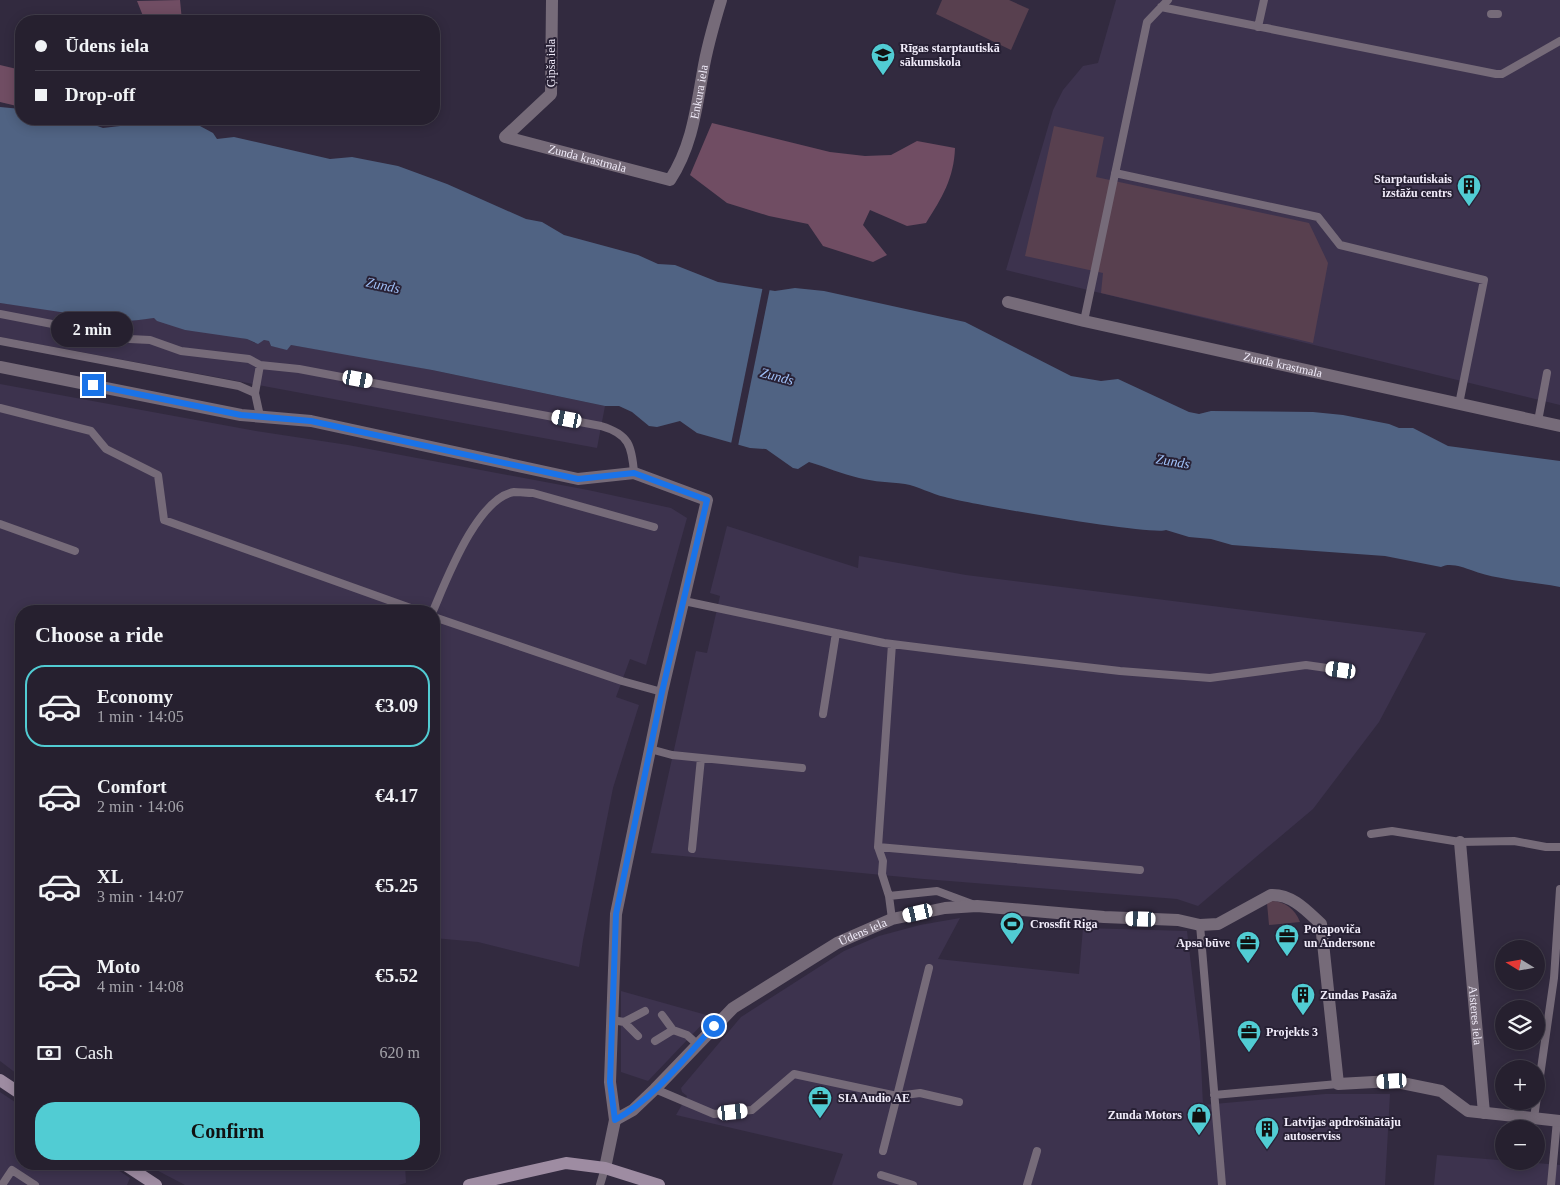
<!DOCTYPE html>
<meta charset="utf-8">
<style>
:root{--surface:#26202f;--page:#322d3b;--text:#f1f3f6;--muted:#a4a3aa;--line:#423e4b;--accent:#51ccd3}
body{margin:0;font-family:"Times New Roman",serif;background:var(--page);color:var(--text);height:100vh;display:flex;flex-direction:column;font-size:19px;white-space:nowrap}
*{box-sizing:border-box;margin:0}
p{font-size:16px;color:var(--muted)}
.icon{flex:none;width:28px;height:28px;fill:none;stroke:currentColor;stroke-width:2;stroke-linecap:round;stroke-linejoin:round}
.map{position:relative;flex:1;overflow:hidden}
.sheet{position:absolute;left:15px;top:605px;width:425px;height:565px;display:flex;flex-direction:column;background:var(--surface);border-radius:20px;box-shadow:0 2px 12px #0003,0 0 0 1px var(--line)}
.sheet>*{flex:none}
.hud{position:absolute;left:15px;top:15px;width:425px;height:110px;border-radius:20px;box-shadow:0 2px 12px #0003,0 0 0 1px var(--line);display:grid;align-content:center;height:110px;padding:0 20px;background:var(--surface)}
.needle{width:32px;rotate:281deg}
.buttons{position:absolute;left:1495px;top:940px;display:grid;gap:10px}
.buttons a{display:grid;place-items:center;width:50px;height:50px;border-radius:50%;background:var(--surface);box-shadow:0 2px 12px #0003,0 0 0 1px var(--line);font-size:25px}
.end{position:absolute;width:22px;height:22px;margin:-11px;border:6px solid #1a73e8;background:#fff;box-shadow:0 0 0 2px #fff}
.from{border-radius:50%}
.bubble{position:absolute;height:35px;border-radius:18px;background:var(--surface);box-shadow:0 2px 12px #0003,0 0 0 1px var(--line);font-size:16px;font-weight:600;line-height:35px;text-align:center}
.car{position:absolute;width:15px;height:30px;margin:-15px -8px;border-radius:6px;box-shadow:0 0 4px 1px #0007;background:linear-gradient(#fff 24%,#345 0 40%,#fff 0 76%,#345 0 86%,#fff 0)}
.hud b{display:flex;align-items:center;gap:18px;height:48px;font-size:19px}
.hud b+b{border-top:1px solid var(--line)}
.hud i{width:12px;height:12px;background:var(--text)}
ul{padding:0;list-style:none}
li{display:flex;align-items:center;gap:15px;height:82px;margin:0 10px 8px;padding:0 10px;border:2px solid transparent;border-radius:20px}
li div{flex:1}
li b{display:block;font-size:19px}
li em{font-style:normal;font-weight:600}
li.on{border-color:var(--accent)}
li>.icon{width:45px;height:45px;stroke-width:1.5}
h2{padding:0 20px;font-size:22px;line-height:60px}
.pay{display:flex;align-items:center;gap:12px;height:55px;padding:0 20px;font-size:19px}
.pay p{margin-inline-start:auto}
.action{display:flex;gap:10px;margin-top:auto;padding:10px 20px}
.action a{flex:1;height:58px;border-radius:20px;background:var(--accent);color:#111;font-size:20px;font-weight:600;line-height:58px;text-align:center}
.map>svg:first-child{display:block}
.built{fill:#3d334e}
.green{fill:#58404f}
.forest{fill:#704d63}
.water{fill:#506383}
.pier{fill:#322a3f}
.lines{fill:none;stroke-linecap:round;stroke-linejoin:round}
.lane{stroke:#766b79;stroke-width:8}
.street{stroke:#766b79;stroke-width:12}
.secondary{stroke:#9e8ca2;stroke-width:12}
.route{stroke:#1a73e8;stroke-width:6}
.labels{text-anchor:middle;stroke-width:4;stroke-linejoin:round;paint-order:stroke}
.poi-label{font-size:12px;font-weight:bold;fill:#f1ecfa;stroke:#282135;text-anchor:start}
.street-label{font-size:12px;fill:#f1ecfa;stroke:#282135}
.water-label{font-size:14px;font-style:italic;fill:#a0c1f8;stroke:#282135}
</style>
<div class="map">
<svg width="1560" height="1185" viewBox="0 0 1560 1185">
<rect width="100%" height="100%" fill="#322a3f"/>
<path class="built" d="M1116,0H1560V405L1006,270L1053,110L1063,90L1083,66L1098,63Z
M0,303L97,315L104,319L126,321L154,318L185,330L213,332L247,339L255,343L264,340L269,341L271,346L287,349L291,345L384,360L605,406L597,448L0,337Z
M0,384L256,431L348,445L588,490L671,508L687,518L646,665L630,659L616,697L639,705L613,788L583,940L579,967L478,942L434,938V611H21V1077L0,1061Z
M727,526L858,568L859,556L966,575L1426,633L1379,722L1313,809L1198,906L1177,899L924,879L651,853L696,651L707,653L720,596L710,593Z
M960,918L938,959L1079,974L1083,928L1187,931L1200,1041L1203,1105L1325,1094H1390L1385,1185H832L843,1154L676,1115L687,1096L682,1092L681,1088L741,1017L844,951L879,936L920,925Z
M621,991L710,1016L648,1081L621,1072Z
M0,1092L21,1106V1164H109L130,1178L127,1185H0Z
M1437,1155L1560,1165V1185H1434Z
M145,1164H405L406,1183L398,1185H185Z"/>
<path class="green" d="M942,0H1009L1029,9L1011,50L936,14Z
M1054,126L1104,137L1096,177L1309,223L1328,263L1313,343L1101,293L1103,273L1025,256Z
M1271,901C1285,901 1295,909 1300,922L1269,925L1267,903Z"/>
<path class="forest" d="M180,0L182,21H145L137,1Z
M0,65L21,70V107L0,102Z
M712,123L830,152L865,156L891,155L917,141L955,148C954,178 942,198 926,223L907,226L870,210L863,225L887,255L873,262L823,246L808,224L769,216L727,203L690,175Z"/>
<path class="water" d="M0,107L21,109V119H78L103,128L120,126L132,119H187L213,133L217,139L234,137L330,159L352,157L398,166L447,184L526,219L542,222L564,235L638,255L658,264L675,265L718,282L775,291L795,288L824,291L965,322L1071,376L1101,381L1118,379L1189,412L1199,414L1211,411L1313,412L1343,415L1389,424L1399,428H1413L1448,446L1560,461V587C1529,581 1501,581 1471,570C1463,567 1449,562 1441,567L1385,556L1232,545L1211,539L1189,537L1166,530C1155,536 968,504 945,497C931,494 918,486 905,484C889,482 875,482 859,478C842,474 826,467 809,462L798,469L793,468L766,449L750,448L697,433L680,421L657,427L649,426L632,412L619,406H605L432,370L291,345L287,350L271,346L269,341L264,340L258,344L247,339L185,330L157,321L154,318C136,320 114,325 97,315L94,317L0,303Z"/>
<path class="pier" d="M763,286L770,288L738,446L731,444Z"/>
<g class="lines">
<path class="lane" d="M1161,7L1496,74H1502L1560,41
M1491,14H1498
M1258,27L1264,0
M1115,173L1318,217L1340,245L1484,280L1459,404
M0,314L130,339L150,340L181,351L249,359L260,365L299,369L601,426C629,434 632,446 634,473
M1084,321L1147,22L1168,0
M0,341L239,386L255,393
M260,365L255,393L260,416
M0,408L91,431L106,449L158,475L164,520L419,611
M1538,421L1547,373
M0,524L75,551
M684,601L836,633L823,714
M433,611C446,581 477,498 514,492C520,492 527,493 533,493L654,527
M434,617L622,681L662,692
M836,633L884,643L956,652L1120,671L1210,678L1306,665L1341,670
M650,749L672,755L802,768
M1371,834L1392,831L1460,842L1514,841L1546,847H1560
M878,847L1140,870
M692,849L701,758
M889,896L882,874L883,861L878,847L892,644
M892,919L889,896L937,891L972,904
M1200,925L1222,1185
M929,968L897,1096L920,1093L959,1102
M662,1015L673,1030
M612,1020L624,1022L638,1036
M624,1022L645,1011
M655,1041L673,1030L687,1035L697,1044
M655,1089L714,1114L752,1110L794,1074L897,1096L883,1151
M1214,1095L1338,1084
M1534,1118L1554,978L1560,889
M881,1175L913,1185
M2,1185L12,1170L35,1185
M600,1185L605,1168
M1027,1185L1037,1151
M1551,1185L1557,1120"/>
<g class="street">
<path id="s1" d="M552,0L551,94L505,137L670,180C692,146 696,110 703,71C707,47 714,23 721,0"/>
<path id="s2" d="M1008,302L1084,321L1560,426"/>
<path d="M0,367L241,415L311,421L578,479L634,473L707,500L662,692L616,914L610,1082L615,1120L605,1168"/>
<path id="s3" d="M1460,842L1484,1113"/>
<path id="s4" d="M615,1120L633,1110L655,1089L733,1008L837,943L892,919L945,908L977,906L1104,917L1178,920L1200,925L1218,924L1271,895C1292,894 1307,911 1321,924L1338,1084L1392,1081L1441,1091L1468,1111L1560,1121"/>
</g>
<path class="secondary" d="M0,1080L21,1094
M124,1164L156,1185
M469,1185L566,1163L605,1168L659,1185"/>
</g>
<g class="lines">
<path class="route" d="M93,385L241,415L311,421L578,479L634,473L707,500L662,692L616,914L610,1082L615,1120C654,1098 683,1060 714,1026"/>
</g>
<defs>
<symbol id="school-pin" viewBox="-11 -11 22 30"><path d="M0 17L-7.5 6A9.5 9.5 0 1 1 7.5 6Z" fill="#51ccd3" stroke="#282135"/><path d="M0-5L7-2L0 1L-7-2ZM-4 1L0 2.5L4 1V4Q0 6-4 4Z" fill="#111"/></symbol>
<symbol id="building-pin" viewBox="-11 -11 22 30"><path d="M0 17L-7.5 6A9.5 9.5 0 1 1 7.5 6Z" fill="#51ccd3" stroke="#282135"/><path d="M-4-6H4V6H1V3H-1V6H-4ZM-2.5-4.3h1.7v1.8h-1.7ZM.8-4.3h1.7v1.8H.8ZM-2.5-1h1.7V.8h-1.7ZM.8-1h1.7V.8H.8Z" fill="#111"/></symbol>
<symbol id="stadium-pin" viewBox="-11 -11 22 30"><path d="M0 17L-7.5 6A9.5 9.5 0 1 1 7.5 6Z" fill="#51ccd3" stroke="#282135"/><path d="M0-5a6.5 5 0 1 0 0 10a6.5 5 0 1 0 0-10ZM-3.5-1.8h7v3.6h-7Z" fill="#111"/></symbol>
<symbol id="office-pin" viewBox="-11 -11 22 30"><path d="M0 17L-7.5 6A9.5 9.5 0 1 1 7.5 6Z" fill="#51ccd3" stroke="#282135"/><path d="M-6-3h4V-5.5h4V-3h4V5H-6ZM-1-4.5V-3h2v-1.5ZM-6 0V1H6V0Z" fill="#111"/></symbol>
<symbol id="shop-pin" viewBox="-11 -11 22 30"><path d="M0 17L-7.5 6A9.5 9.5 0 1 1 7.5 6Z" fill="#51ccd3" stroke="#282135"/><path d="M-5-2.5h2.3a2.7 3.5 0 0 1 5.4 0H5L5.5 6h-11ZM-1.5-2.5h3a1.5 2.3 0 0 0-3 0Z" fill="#111"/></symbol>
</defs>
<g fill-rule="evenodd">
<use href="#school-pin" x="869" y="41" width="28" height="38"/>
<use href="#building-pin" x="1455" y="172" width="28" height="38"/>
<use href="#stadium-pin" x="998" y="910" width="28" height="38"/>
<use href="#office-pin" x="1273" y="922" width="28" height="38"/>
<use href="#office-pin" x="1234" y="929" width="28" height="38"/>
<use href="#building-pin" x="1289" y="981" width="28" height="38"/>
<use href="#office-pin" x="1235" y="1018" width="28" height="38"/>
<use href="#office-pin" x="806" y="1084" width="28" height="38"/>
<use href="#shop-pin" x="1185" y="1101" width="28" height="38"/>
<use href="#building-pin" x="1253" y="1115" width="28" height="38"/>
</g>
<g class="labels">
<g class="poi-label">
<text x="900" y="52">Rīgas starptautiskā<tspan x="900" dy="14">sākumskola</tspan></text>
<text x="1452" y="183" text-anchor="end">Starptautiskais<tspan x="1452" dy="14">izstāžu centrs</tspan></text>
<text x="1030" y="928">Crossfit Riga</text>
<text x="1304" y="933">Potapoviča<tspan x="1304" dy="14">un Andersone</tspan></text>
<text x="1230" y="947" text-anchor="end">Apsa būve</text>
<text x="1320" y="999">Zundas Pasāža</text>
<text x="1266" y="1036">Projekts 3</text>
<text x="838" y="1102">SIA Audio AE</text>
<text x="1182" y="1119" text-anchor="end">Zunda Motors</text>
<text x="1284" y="1126">Latvijas apdrošinātāju<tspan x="1284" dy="14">autoserviss</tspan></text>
</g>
<g class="street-label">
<text transform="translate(551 63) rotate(-90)" y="4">Ģipša iela</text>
<text dy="4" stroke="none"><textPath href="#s1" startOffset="421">Enkura iela</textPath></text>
<text dy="4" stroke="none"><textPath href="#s1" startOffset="242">Zunda krastmala</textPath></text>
<text dy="4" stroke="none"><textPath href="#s2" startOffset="282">Zunda krastmala</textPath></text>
<text dy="4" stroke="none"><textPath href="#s4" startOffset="314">Ūdens iela</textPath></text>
<text dy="4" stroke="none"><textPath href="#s3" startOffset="174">Aisteres iela</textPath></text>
</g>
<g class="water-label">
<text transform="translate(383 285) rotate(12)" y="5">Zunds</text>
<text transform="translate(777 376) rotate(15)" y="5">Zunds</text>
<text transform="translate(1173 461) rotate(9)" y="5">Zunds</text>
</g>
</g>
</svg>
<div class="buttons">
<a><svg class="needle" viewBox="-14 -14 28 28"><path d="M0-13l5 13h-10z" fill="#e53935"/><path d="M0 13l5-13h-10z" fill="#a4a3aa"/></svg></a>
<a><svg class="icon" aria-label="layers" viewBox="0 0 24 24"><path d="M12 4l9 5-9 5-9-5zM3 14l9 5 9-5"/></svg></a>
<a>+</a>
<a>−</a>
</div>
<i class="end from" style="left:714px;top:1026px"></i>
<i class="end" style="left:93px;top:385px"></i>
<div class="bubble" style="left:51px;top:312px;width:82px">2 min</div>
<i class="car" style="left:358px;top:379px;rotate:100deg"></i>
<i class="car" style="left:567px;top:419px;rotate:281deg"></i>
<i class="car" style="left:1341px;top:670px;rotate:278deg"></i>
<i class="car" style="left:918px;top:913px;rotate:257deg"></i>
<i class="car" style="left:1141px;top:919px;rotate:272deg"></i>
<i class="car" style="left:1392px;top:1081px;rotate:267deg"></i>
<i class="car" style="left:733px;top:1112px;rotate:84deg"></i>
<div class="hud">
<b><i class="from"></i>Ūdens iela</b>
<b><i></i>Drop-off</b>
</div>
<section class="sheet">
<h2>Choose a ride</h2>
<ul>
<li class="on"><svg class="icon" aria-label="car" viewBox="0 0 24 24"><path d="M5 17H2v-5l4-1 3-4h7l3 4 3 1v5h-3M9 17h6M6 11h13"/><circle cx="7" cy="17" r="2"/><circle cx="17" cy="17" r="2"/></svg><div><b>Economy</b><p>1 min · 14:05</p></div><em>€3.09</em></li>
<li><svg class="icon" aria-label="car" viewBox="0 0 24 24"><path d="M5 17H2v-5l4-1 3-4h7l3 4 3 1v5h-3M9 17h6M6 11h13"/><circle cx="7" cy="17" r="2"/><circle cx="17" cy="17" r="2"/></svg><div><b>Comfort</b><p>2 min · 14:06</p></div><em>€4.17</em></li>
<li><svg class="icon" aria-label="car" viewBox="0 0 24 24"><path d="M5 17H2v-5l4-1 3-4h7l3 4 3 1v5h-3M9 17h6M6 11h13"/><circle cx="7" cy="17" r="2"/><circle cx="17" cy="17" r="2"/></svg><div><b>XL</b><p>3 min · 14:07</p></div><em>€5.25</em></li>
<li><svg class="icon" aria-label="car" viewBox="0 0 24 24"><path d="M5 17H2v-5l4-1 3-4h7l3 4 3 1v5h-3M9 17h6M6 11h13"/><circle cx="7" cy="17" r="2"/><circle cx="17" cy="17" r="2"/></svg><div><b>Moto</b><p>4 min · 14:08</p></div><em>€5.52</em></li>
</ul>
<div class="pay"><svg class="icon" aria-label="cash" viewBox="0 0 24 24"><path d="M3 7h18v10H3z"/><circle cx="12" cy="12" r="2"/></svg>Cash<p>620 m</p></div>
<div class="action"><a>Confirm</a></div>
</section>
</div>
